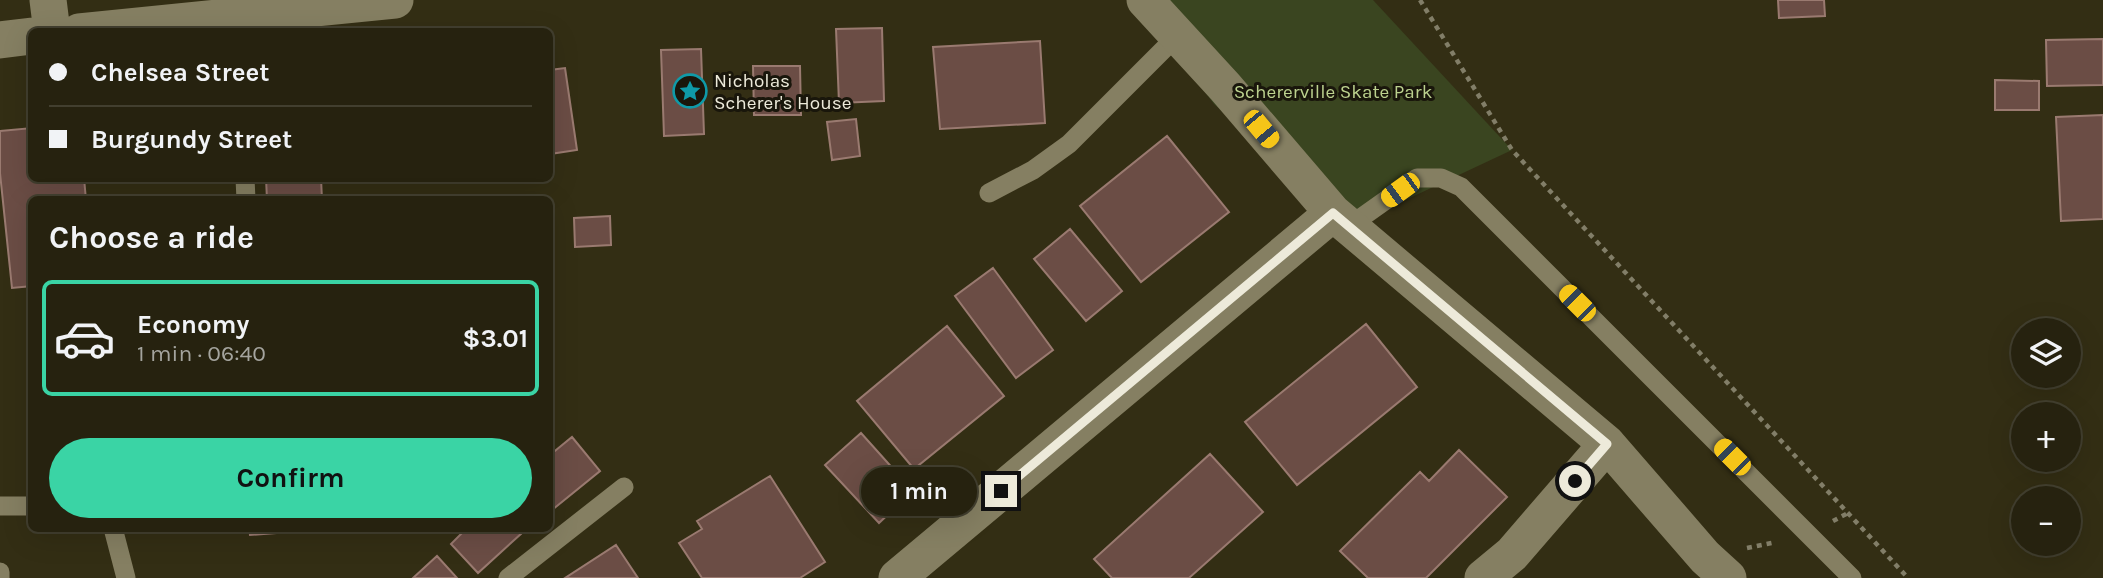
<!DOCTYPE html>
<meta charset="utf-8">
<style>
:root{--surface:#26220f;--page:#322f1d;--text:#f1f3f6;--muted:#a4a49e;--line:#423f2f;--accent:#3ad4a5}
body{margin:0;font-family:Karla,sans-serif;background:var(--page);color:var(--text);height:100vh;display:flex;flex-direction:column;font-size:26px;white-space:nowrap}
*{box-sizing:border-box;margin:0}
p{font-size:23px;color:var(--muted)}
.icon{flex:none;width:38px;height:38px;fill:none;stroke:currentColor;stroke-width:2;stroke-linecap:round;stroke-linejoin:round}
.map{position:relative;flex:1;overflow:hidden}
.side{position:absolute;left:28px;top:196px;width:525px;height:336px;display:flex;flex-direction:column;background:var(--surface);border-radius:10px;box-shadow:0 7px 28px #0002,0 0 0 2px var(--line)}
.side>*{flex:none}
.guide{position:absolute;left:28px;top:28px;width:525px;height:154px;border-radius:10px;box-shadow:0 7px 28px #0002,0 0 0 2px var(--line);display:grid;align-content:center;height:154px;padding:0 21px;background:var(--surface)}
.tools{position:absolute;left:2011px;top:318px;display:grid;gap:14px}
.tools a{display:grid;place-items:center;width:70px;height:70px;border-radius:50%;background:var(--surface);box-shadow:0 7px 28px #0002,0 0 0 2px var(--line);font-size:35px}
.end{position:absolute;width:32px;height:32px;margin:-16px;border:9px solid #edeada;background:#111;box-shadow:0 0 0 4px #111}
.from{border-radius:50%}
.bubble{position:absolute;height:49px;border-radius:24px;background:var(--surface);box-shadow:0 7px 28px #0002,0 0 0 2px var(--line);font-size:23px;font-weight:700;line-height:49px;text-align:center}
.car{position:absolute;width:21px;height:42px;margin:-21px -10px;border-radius:9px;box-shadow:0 0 5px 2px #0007;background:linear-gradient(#f5c518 24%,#345 0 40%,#f5c518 0 76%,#345 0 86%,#f5c518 0)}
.guide b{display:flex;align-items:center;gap:24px;height:66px;font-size:26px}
.guide b+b{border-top:2px solid var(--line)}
.guide i{width:18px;height:18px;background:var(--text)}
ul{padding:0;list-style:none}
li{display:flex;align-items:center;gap:21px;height:116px;margin:0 14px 10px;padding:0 7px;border:4px solid transparent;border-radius:10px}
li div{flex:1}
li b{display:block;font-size:26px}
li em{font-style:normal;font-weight:700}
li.on{border-color:var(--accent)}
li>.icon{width:63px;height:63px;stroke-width:1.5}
h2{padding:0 21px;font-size:32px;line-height:84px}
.action{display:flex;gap:14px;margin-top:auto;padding:14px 21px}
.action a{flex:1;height:80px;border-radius:42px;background:var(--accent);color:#111;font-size:28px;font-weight:700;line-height:80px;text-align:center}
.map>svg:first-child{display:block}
.green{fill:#3a4520}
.building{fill:#6b4d45;stroke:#9a7a70;stroke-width:2}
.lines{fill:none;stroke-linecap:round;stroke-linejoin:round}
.path{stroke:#827e68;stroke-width:4.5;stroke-dasharray:5 5;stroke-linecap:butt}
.lane{stroke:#857f62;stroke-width:19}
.street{stroke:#857f62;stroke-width:37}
.route{stroke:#edeada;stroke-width:9}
.labels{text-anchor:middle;stroke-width:6;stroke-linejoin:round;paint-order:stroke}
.poi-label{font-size:19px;fill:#edeada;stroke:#19160b;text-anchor:start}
.park-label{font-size:19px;fill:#bcd18e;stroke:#19160b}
</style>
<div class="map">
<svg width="2103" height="578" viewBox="0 0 2103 578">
<rect width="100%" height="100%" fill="#332e14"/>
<path class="green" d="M1134,0H1373L1512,150L1348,227L1214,104Z"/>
<path class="building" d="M1778,0H1824L1825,16L1779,18Z
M882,28L884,101L839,103L836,29Z
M2103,39V85L2047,86L2046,40Z
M1040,41L1045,123L940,129L933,47Z
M701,49L704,134L664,136L661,50Z
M753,66H800L801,115H754Z
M565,68L577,150L550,154V70Z
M1995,80L2039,81V110H1995Z
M2103,115V219L2061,221L2056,117Z
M856,119L860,156L832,160L827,122Z
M32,128V178H84L86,200H32V286L12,288L0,173V131Z
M1167,136L1229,212L1141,282L1080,206Z
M266,178H321L322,200H267Z
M610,216L611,245L575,247L574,218Z
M1070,229L1122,291L1086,321L1034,259Z
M993,268L1053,350L1016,378L955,296Z
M1366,324L1417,387L1297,485L1245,422Z
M947,326L1004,396L914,469L857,401Z
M861,433L913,491L879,523L825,465Z
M572,437L600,471L552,510L550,507V455Z
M1459,450L1507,497L1426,578H1368L1340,551L1420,472L1429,481Z
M1210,454L1263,512L1189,578H1112L1094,559Z
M770,476L825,562L800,578H702L679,543L702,529L697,521Z
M249,528H289V532L250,535Z
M467,528H520L523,532L478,573L451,544Z
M616,545L638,578H565Z
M437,556L457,578H413Z"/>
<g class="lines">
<path class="path" d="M1420,0L1512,150L1908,578
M1833,521L1848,513
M1747,548L1776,542"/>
<path class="lane" d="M245,178L246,200
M989,193L1033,170L1069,144L1178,35
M1348,227L1417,178H1441L1461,187L1852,578
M0,506H32
M113,528L126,578
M0,572V578
M508,578L624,487"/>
<path class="street" d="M48,0L52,32
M1145,0L1225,87L1333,213L1607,444L1705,557L1728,578
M79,32L395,0
M0,40L32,36
M897,578L1333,213
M1483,578L1512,554L1607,444"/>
</g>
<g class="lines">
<path class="route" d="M1001,491L1333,213L1607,444L1575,481"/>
</g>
<defs>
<symbol id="sight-ring" viewBox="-11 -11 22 22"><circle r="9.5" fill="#19160b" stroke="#0f9aa8" stroke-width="1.5"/><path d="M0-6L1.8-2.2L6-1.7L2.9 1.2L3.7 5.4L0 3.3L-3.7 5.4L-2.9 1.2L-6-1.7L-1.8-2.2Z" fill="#0f9aa8"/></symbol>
</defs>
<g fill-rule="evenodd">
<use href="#sight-ring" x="671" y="72" width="38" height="38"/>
</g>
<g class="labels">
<g class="poi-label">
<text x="714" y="87">Nicholas<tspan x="714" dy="22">Scherer's House</tspan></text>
</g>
<g class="park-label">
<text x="1333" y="98">Schererville Skate Park</text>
</g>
</g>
</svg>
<div class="tools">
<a><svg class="icon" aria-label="layers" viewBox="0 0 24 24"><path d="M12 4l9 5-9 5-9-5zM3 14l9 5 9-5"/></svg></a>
<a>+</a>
<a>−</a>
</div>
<i class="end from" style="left:1575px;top:481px"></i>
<i class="end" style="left:1001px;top:491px"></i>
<div class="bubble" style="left:861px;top:467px;width:116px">1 min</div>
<i class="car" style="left:1261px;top:129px;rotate:140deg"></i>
<i class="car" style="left:1400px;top:190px;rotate:234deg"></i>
<i class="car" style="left:1577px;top:303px;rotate:315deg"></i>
<i class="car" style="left:1732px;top:457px;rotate:315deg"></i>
<div class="guide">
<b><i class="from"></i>Chelsea Street</b>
<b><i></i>Burgundy Street</b>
</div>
<section class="side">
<h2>Choose a ride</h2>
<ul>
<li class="on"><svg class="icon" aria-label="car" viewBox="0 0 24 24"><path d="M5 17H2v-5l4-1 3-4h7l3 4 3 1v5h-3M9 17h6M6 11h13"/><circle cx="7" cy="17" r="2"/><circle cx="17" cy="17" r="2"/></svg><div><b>Economy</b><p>1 min · 06:40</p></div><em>$3.01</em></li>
</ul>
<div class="action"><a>Confirm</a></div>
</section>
</div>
